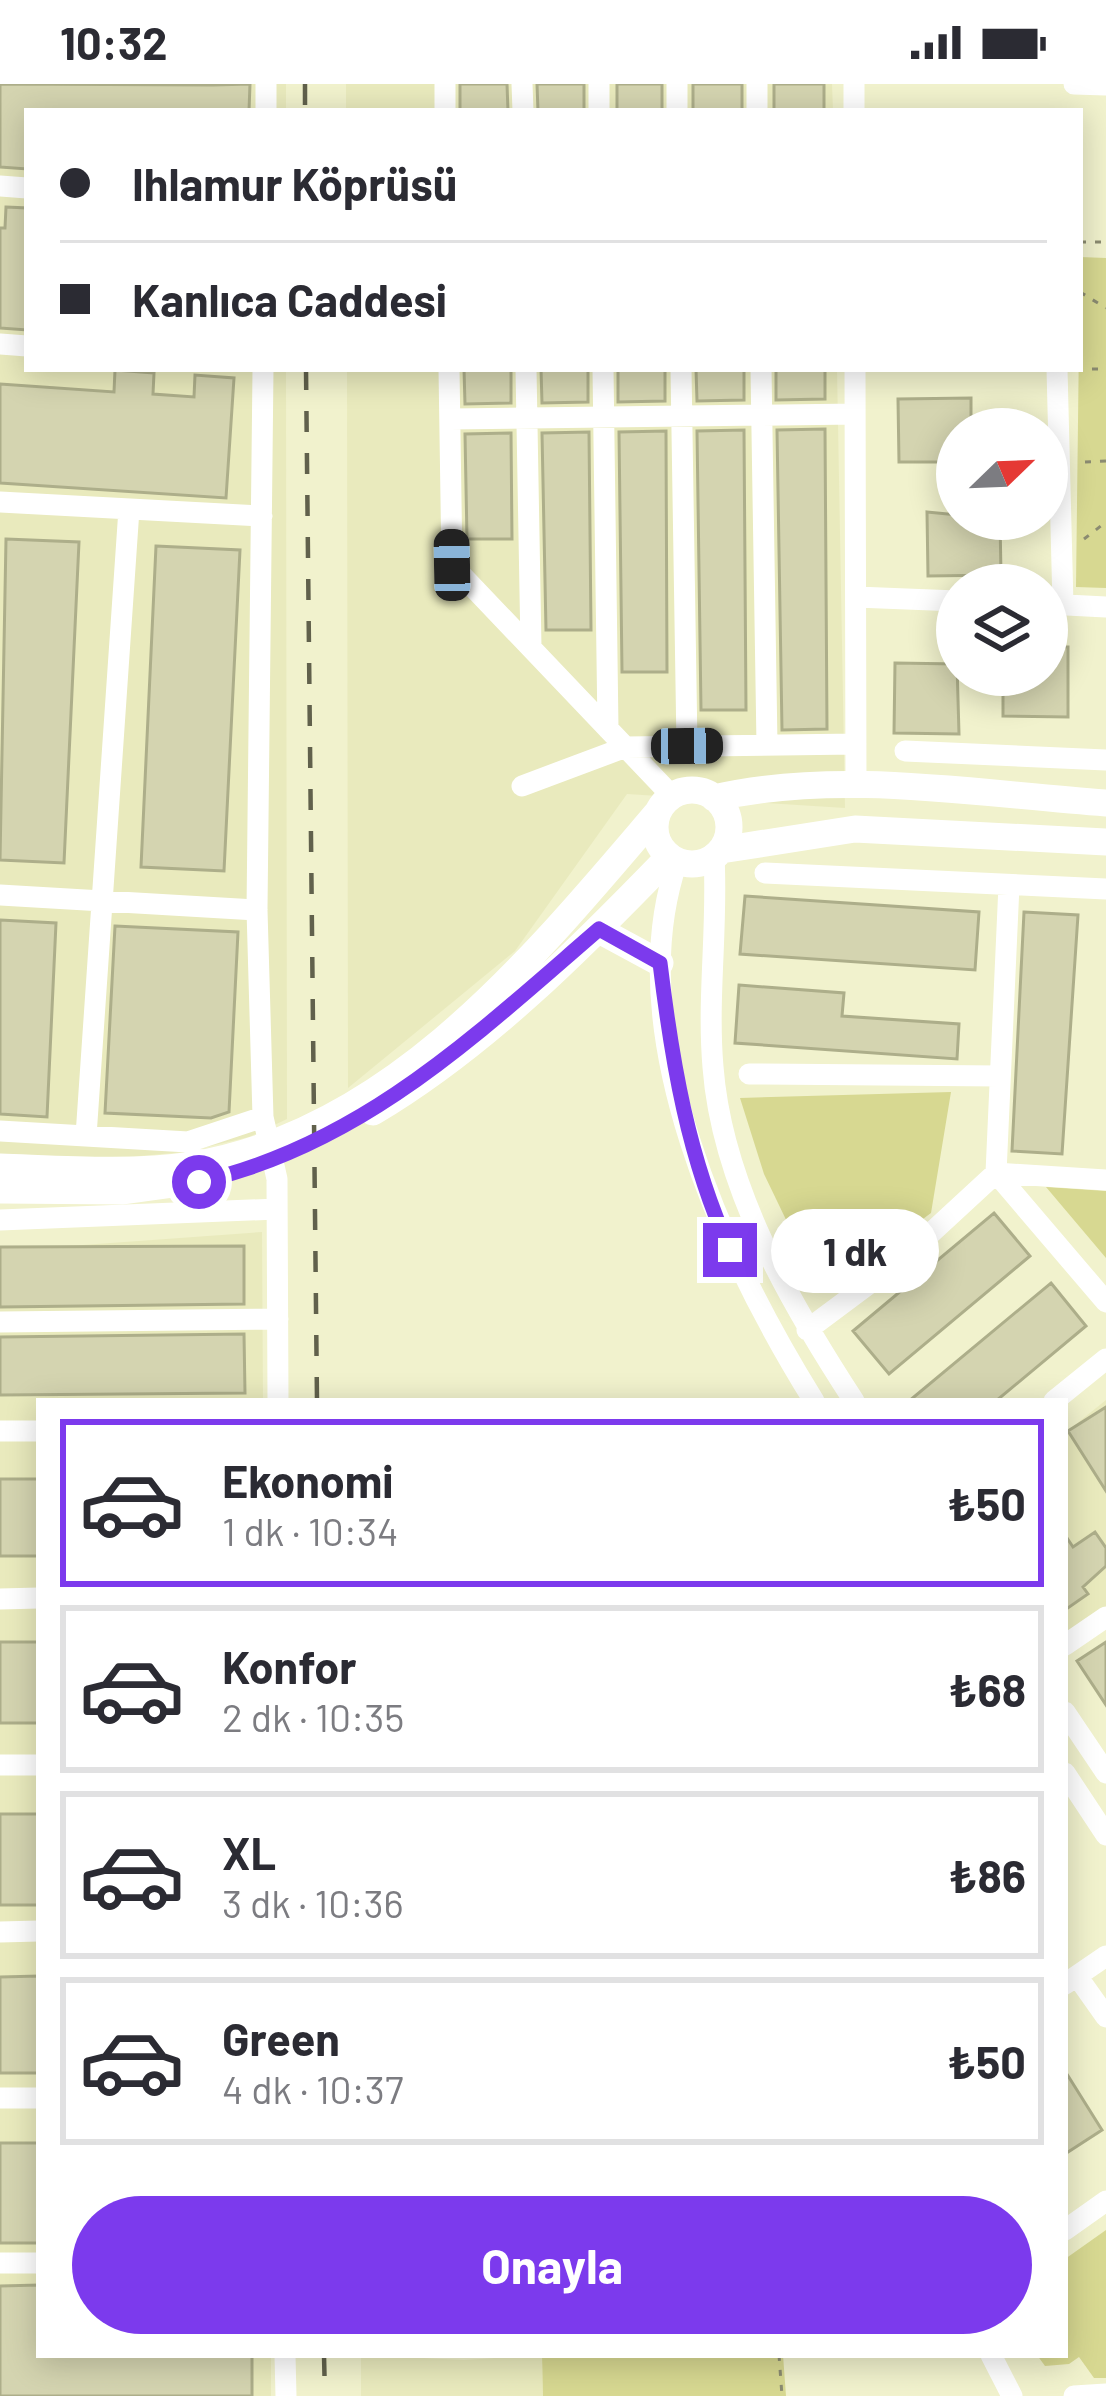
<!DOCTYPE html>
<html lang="tr">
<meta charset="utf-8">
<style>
:root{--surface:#fff;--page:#f2f2f3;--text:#2b2b33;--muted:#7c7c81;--line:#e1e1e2;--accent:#7c3aed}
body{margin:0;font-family:Barlow,sans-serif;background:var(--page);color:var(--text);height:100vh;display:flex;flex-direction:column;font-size:45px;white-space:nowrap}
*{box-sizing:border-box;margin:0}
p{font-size:39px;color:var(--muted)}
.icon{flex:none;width:66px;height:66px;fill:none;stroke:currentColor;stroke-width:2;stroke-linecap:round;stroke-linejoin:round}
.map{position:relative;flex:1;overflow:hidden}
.panel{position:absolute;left:36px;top:1314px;width:1032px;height:960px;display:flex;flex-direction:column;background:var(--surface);border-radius:0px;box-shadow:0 6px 30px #0003}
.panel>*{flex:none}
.guide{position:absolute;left:24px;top:24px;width:1059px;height:264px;border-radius:0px;box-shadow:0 6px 30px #0003;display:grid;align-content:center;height:264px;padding:0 36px;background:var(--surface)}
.needle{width:78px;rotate:67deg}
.buttons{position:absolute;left:936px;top:324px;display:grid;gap:24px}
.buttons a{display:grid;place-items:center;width:132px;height:132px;border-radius:50%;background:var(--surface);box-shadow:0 6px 30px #0003;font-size:60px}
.end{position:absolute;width:54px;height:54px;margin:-27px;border:15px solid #7c3aed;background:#fff;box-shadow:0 0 0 6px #fff}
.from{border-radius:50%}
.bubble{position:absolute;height:84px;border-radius:42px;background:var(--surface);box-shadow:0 6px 30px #0003;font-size:39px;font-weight:700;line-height:84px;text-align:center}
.car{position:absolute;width:36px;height:72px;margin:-36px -18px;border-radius:15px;box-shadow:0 0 9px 3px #0007;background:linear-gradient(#222 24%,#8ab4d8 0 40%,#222 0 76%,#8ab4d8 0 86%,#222 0)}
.guide b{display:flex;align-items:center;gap:42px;height:114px;font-size:45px}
.guide b+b{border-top:3px solid var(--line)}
.guide i{width:30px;height:30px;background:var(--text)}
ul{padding:21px 0 0;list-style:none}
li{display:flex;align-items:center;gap:36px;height:168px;margin:0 24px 18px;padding:0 12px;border:6px solid var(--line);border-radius:0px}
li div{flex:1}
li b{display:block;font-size:45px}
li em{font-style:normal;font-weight:700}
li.on{border-color:var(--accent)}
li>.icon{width:108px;height:108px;stroke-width:1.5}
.action{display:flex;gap:24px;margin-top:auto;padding:24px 36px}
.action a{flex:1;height:138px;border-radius:72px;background:var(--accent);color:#fff;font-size:48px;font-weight:700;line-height:138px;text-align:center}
.status{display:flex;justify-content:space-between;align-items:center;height:84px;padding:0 60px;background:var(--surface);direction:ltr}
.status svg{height:33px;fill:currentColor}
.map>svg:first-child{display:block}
.built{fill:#e9eabd}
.green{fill:#d7d891}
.building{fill:#d4d4b0;stroke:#adae8a;stroke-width:3}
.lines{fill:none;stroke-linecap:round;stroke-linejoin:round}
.path{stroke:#8b8b71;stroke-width:3;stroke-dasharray:6 9;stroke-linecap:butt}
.street{stroke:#fff;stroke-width:21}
.secondary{stroke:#fff;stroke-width:27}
.rail{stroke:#61614c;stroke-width:4.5;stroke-dasharray:21 21;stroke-linecap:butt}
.route{stroke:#7c3aed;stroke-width:15}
</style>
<div class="status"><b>10:32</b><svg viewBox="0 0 49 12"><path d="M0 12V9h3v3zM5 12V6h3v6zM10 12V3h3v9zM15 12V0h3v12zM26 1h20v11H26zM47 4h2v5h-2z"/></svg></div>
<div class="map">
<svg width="1106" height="2312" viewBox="0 0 1106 2312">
<rect width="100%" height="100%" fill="#f1f2cd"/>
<path class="built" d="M0,0H286V27H27V285H286L287,1035L249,1053L185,1068L106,1075L0,1071Z
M346,0H832L833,27H346Z
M347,285H837L845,724L627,710L515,867L348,1004Z
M262,1148L263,1317H39V2271H271V2312H0V1167Z
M1106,1316V1538L1065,1568V1349Z
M361,2271L464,2276L542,2271L543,2312H361Z"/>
<path class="green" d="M1080,173L1106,174V504L1076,503Z
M951,1008L931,1129L834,1201L817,1200L764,1090L740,1014Z
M1046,1103L1106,1107V1174Z
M1106,2146V2294H1094L1079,2273L1069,2280L1045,2282L1037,2271H1065V2175Z
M542,2271H783L786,2312H543Z"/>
<path class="building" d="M0,0L213,1L250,0L249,27H27V85L0,83Z
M460,0H507L508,27H460Z
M537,0H584V27H538Z
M617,0H662V27H617Z
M693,0H742V27H693Z
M774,0H824V27H774Z
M6,123L27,124V246L0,244V144H5Z
M464,285H511V319L465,320Z
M541,285H588V318L542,319Z
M618,285H665V317L618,318Z
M696,285H744V316L697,317Z
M776,285H825V315L776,316Z
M115,286L154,289L153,310L194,313L195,291L234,294L226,414L0,399V300L114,308Z
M971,314V345H957V378H899L898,315Z
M825,345L827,645L782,646L777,346Z
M744,346L746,626H701L697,347Z
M666,347L667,588H622L619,348Z
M589,348L591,546H546L542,349Z
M511,349L512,455H467L465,350Z
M927,428L1000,435L1001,491L928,492Z
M6,455L79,458L64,779L0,776Z
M156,462L240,466L224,787L141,783Z
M1047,563H1068V633L1003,632V591H1047Z
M895,579L957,580L959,650L894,649Z
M745,812L979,828L975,886L740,870Z
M1024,828L1078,831L1062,1070L1012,1067Z
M0,836L56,839L47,1033L0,1030Z
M115,842L238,848L229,1028L211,1034L105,1029Z
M739,901L844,909L842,932L959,940L957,975L735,959Z
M994,1129L1030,1172L889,1290L853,1247Z
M244,1162V1220L0,1223V1163Z
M1051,1199L1086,1242L996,1317H909Z
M244,1250L245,1309L0,1311V1253Z
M1106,1323V1407L1068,1347Z
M0,1395H39V1472H0Z
M1095,1448L1106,1464V1482L1083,1503L1088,1510L1065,1526V1451L1073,1463Z
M0,1558H39V1639H0Z
M1106,1558V1621L1077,1577Z
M0,1730H39V1821H0Z
M39,1892V1989H0V1893Z
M1065,1987L1102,2046L1065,2070Z
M0,2059H39V2159H0Z
M39,2201V2271H252V2312H0V2202Z"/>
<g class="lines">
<path class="path" d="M1080,158H1106
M1080,208L1106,224
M1077,285H1106
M1085,378L1106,377
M1084,455L1106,438
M779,2271L782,2312"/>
<path class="street" d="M445,0V27
M522,0L523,27
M599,0V27
M677,0V27
M757,0V27
M854,0V27
M1074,0L1106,1
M266,27V0
M0,102L27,104
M0,260L27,262
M263,285L257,826L263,1033L277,1095L278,1317
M449,285L452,481L672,712
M526,285L531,563
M603,285L608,645
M681,285L687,662
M761,285L767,661
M855,285L856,702
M1057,285L1063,521
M450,335L855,330
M0,418L262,432
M856,513L957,517
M1047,520L1106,523
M905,667L1106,676
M522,702L626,663L856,660
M714,773C718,843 707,913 713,983C722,1102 790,1219 854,1317
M677,778C619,948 724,1172 814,1317
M765,789L1106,805
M1009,801L996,1089L1106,1218
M0,811L257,826
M749,990L1000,992
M0,1047L188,1058L263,1033
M86,1052L129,425
M0,1136L277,1125
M0,1238L278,1235
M807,1246L905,1173L996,1089L1106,1096
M1054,1317L1106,1275
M0,1347H39
M0,1515L39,1514
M1065,1561L1106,1533
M1065,1628L1106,1689
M0,1681H39
M1065,1689L1106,1751
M0,1848L39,1847
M1077,1892L1106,1933
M1065,1900L1106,1872
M0,2014H39
M1065,2146L1106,2117
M0,2179H39
M285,2271L286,2312
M991,2271L1012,2312
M1074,2312L1106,2310"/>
<path class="secondary" d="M655 743a37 37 0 1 1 74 0a37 37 0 1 1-74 0Z
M714,714C841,685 978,710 1106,719
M721,766L855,745L1106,758
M599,846L660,879
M373,1028C484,962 580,865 669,773
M0,1083C62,1085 131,1090 192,1081C393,1048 533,874 657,729
M0,1106L123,1107L217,1094"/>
<path class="rail" d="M305,0V27
M306,285L317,1317
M324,2271L325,2312"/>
</g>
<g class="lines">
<path class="route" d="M199,1098C362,1061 476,951 599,845L660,879C672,978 688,1074 730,1166"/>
</g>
</svg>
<div class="buttons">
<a><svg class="needle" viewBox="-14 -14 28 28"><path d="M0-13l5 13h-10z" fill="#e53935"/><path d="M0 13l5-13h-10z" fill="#7c7c81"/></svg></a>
<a><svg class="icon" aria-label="layers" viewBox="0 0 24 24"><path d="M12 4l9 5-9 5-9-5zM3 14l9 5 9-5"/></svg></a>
</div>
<i class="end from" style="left:199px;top:1098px"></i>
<i class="end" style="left:730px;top:1166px"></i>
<div class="bubble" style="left:771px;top:1125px;width:168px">1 dk</div>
<i class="car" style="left:452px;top:481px;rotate:359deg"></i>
<i class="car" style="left:687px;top:662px;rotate:89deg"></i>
<div class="guide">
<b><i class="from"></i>Ihlamur Köprüsü</b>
<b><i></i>Kanlıca Caddesi</b>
</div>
<section class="panel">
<ul>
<li class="on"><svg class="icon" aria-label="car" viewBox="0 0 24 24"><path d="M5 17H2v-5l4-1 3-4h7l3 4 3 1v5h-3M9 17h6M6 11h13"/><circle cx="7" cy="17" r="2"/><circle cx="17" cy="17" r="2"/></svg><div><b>Ekonomi</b><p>1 dk · 10:34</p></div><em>₺50</em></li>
<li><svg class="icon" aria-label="car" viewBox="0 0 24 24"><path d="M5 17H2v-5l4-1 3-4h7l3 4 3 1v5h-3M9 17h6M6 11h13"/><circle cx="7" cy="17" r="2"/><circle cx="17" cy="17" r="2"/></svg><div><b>Konfor</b><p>2 dk · 10:35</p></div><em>₺68</em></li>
<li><svg class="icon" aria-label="car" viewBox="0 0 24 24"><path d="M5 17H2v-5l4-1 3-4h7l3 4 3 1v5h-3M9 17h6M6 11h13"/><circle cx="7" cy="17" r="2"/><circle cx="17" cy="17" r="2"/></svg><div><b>XL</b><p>3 dk · 10:36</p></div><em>₺86</em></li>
<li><svg class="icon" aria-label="car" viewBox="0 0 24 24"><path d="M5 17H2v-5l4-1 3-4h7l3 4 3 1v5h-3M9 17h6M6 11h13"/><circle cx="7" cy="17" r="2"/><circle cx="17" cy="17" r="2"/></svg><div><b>Green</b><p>4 dk · 10:37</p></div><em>₺50</em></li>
</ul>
<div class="action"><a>Onayla</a></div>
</section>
</div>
